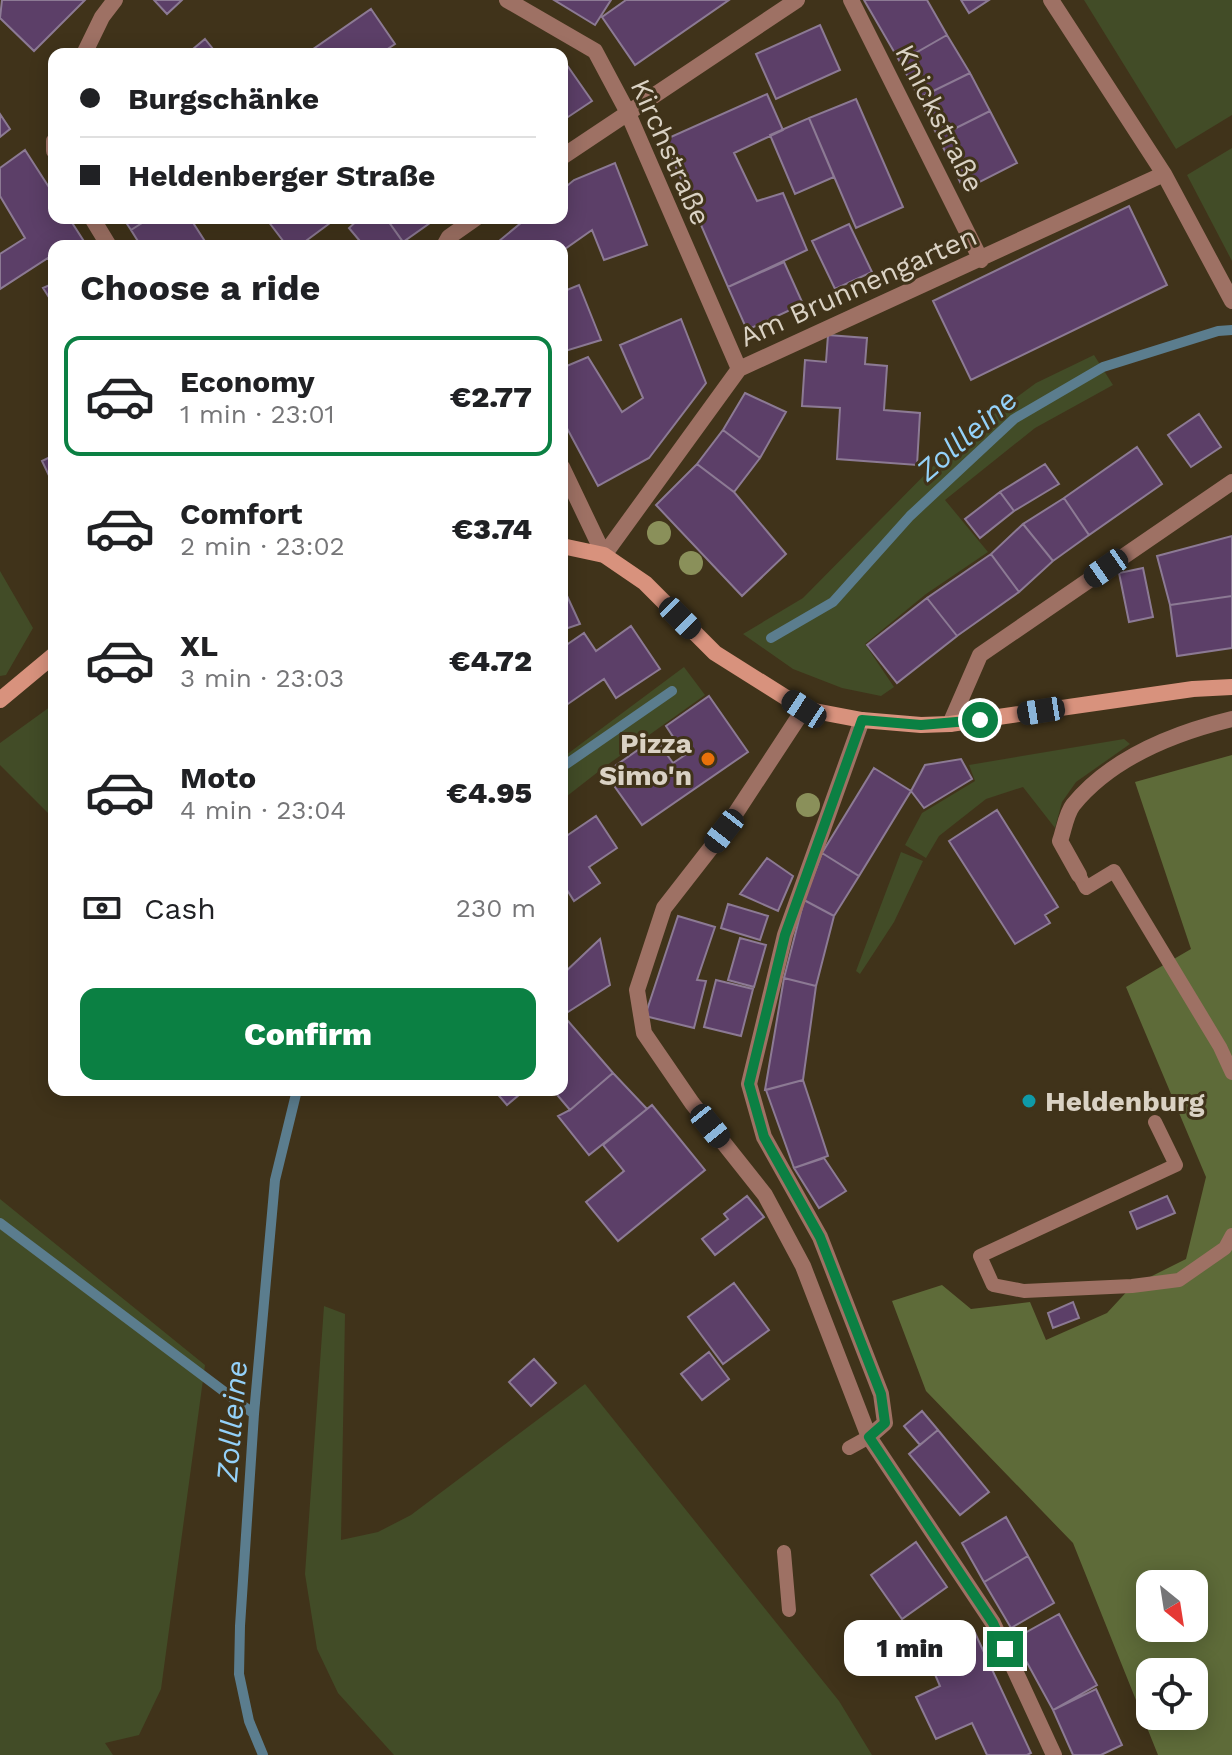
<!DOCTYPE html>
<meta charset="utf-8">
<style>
:root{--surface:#fff;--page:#f6f6f6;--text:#202124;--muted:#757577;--line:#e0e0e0;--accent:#0b8043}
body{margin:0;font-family:"Work Sans",sans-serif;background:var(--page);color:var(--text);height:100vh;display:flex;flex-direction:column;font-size:30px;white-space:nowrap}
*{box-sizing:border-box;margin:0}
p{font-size:26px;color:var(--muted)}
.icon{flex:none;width:44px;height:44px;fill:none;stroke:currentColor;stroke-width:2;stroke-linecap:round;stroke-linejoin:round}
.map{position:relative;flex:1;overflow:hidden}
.drawer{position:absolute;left:48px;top:240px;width:520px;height:856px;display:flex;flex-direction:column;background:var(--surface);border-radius:16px;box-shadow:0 4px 20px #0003}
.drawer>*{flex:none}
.banner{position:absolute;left:48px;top:48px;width:520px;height:176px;border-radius:16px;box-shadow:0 4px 20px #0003;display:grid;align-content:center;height:176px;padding:0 32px;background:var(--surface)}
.needle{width:52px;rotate:150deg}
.buttons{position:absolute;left:1136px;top:1570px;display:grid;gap:16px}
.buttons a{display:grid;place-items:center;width:72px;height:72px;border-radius:16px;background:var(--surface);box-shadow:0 4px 20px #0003;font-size:40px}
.end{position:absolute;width:36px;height:36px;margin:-18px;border:10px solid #0b8043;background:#fff;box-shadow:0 0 0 4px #fff}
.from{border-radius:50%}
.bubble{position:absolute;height:56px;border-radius:16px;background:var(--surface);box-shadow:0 4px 20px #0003;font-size:26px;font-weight:800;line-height:56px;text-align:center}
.car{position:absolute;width:24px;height:48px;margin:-24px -12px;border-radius:10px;box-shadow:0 0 6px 2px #0007;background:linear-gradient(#222 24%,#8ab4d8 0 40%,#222 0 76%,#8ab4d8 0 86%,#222 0)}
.banner b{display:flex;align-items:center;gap:28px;height:76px;font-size:30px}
.banner b+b{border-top:2px solid var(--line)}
.banner i{width:20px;height:20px;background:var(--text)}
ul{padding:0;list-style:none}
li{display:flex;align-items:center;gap:24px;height:120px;margin:0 16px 12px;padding:0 16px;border:4px solid transparent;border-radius:16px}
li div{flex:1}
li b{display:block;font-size:30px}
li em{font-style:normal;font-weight:800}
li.active{border-color:var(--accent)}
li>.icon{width:72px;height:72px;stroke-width:1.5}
h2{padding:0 32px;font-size:36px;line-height:96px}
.pay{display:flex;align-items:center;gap:20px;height:88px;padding:0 32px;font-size:30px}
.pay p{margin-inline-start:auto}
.cta{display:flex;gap:16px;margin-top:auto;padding:16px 32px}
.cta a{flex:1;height:92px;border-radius:16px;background:var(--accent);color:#fff;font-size:32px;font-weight:800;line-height:92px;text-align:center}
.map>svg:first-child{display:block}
.green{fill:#424c27}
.forest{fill:#5e6b39;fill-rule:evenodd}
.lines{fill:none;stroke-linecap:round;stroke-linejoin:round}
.stream{stroke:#5b7d8e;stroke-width:10}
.building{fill:#5c3f68;stroke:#8c7a94;stroke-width:2}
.lane{stroke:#9e7164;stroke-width:14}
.street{stroke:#9e7164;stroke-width:16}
.secondary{stroke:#d8927d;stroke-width:16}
.tree{fill:#8a905a}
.route{stroke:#0b8043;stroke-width:10}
.food-dot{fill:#e8710a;stroke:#40331a;stroke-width:3}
.culture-dot{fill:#0f9aa8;stroke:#40331a;stroke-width:3}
.labels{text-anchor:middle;stroke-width:6;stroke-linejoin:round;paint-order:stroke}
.street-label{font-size:28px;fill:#dad2c4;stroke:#40331a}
.poi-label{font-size:28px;font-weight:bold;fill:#dad2c4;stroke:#40331a;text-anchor:end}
.water-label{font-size:30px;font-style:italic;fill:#94d1f9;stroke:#40331a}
</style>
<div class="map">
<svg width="1232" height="1755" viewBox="0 0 1232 1755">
<rect width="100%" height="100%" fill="#40331a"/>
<path class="green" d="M1084,0H1232V115L1176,149Z
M1232,148V261L1187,175Z
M1094,355L1113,385L1035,428L945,500L988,552L926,594L865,644L894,687L881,696L842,688L793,669L743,634L803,598L958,441L1036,383Z
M0,571L33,628L6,675L0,676Z
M684,667L705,695L603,768L562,800V758Z
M54,704V819L0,765V743Z
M1124,739L1130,744L1076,782L1062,802L1055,828L1023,787L986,799L939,836L926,858L905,845L922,813L975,781L969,765Z
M901,852L923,861L894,922L860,974L856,971Z
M0,1199L205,1365L161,1689L139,1735L105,1743L113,1755H0Z
M324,1306L345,1314L341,1540L378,1532L411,1515L585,1384L839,1701L872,1755H394L338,1693L317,1649L305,1574Z"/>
<path class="forest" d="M1232,755V1755H1158L1073,1543L926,1391L892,1301L942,1285L971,1309L1030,1302L1046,1340L1107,1313L1132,1286L1186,1259L1206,1177L1126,987L1191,949L1135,782ZM1150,1584H1194V1628H1150ZM1150,1672H1194V1716H1150Z"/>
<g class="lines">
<path class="stream" d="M771,638L833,602L910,516L1014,419L1103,367L1218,331L1232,330
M562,767L672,691
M0,1223L254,1414
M263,1755L249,1721L239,1674L240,1626L254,1414L275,1180L297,1090"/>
</g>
<path class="building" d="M2,0H85L34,51L0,18Z
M154,0H182L167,14Z
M554,0H611L595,25Z
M626,0H729L635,65L602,17Z
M864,0H927L947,35L900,62Z
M961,0H989L969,13Z
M371,9L395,44L380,54H306Z
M820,25L840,70L776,99L756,54Z
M947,35L970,73L919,98L900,62Z
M205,39L217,54H187Z
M562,58L592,101L562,121Z
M970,73L990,111L938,137L919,98Z
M767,94L783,130L734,153L757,201L783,193L807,250L728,287L664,140Z
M856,99L903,207L856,228L809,118Z
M990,111L1017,163L964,190L938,137Z
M0,114L10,129L0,137Z
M809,118L834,177L795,194L770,135Z
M25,150L54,195V218H69L87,246H54V268L48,258L0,289V254L25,238L0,196V168Z
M615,163L647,245L604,260L592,230L562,251V246H493L527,218H562V190L574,180Z
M1129,206L1167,285L971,380L933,301Z
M123,218H150L131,230Z
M150,218H190L208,246H141L131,230Z
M272,218H327L330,223L299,246H287L268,221Z
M360,218H386L403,242L399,246H364L349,228Z
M386,218H437L403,242Z
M849,224L872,272L835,289L812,241Z
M784,262L803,304L747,330L728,287Z
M54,283V305L43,288Z
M579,285L601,340L562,352V292Z
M681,319L706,383L649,458L598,486L562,419V368L588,357L622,412L643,398L620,345Z
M828,335L867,338L865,364L887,366L884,410L920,413L917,465L837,459L840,408L802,406L805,360L826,362Z
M745,393L786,412L760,458L723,430Z
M1199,414L1221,447L1191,467L1168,435Z
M723,430L760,458L734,492L697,464Z
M1137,447L1162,484L1089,535L1064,498Z
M54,455V486L42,461Z
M697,464L734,492L786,554L742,596L656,505Z
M1045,464L1059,484L1014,511L1000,492Z
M1000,492L1014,511L980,538L965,519Z
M1064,498L1089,535L1053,561L1023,524Z
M1023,524L1053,561L1019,592L991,554Z
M1232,536V596L1170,605L1157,556Z
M991,554L1019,592L957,636L927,598Z
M1143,568L1153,617L1129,622L1119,573Z
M562,585L580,624L562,630Z
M1232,596V648L1177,656L1170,605Z
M927,598L957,636L897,683L867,645Z
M631,626L660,669L616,698L604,679L565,706L562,702V648L584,633L596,651Z
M709,696L748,752L642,825L605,773L655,738L673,763L685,755L666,726Z
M961,759L972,779L924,808L911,791L925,765Z
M874,768L911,791L859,876L822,853Z
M997,810L1058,907L1045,915L1050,923L1015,944L949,841Z
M596,816L617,848L589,867L600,883L574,901L562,882V839Z
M822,853L859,876L834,916L804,900Z
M767,858L793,876L778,911L740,894Z
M804,900L834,916L816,986L784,978Z
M728,904L768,916L760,940L721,928Z
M678,916L715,927L697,980L706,981L694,1028L645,1016Z
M740,938L766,945L754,987L728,980Z
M600,939L610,985L568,1012L562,1005V975Z
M784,978L816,986L803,1080L765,1090Z
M716,980L753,989L741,1036L704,1027Z
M562,1014L613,1073L570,1110L553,1090H562Z
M613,1073L647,1109L589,1155L558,1116L570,1110Z
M803,1080L828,1156L794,1168L766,1090Z
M494,1090H525L507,1105Z
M652,1105L705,1170L618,1241L586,1202L624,1171L603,1145Z
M824,1158L846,1191L819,1208L794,1168Z
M747,1196L764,1217L715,1255L702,1239L728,1219L724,1214Z
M1167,1196L1175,1213L1137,1229L1130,1212Z
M734,1283L769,1330L723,1364L688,1317Z
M1073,1302L1079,1318L1053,1328L1048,1313Z
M709,1352L729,1379L702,1400L681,1374Z
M534,1359L556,1383L531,1406L509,1382Z
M922,1411L938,1430L920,1445L904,1426Z
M938,1430L989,1492L960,1515L909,1454Z
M1006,1517L1028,1556L984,1582L962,1543Z
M916,1542L947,1587L902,1619L871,1575Z
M1028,1556L1054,1603L1011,1628L984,1582Z
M1059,1614L1097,1685L1053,1710L1014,1639Z
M975,1633L1031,1753L1027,1755H987L972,1723L936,1739L916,1697L940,1686L927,1656Z
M1096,1689L1122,1745L1101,1755H1073L1053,1710Z"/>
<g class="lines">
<path class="lane" d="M1079,875L1086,888L1114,871L1220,1047L1232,1073
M1155,1122L1176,1165L980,1256L993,1285L1024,1291L1132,1286L1179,1280L1225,1248L1232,1235
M849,1448L869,1437
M784,1552L789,1610"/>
<path class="street" d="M507,0L595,51L627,111L739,369
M851,0L981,260
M1051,0L1164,174L1232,301
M84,54L102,17L115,0
M54,141V151
M562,157L797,0
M92,218L109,246
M444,246L449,237L476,218
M562,467L604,555L739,369L1164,174
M804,709L724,831L664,908L637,990L644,1033L692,1103L765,1195L803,1266L869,1437L993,1623L1054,1755
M862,720L785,935L749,1084L764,1137L820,1237L881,1394L885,1423L869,1437
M950,724L980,655L1232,482
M1079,875L1060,841C1064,830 1066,814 1073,805C1112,757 1174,733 1232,719"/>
<path class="secondary" d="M562,546L604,555L645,583L715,653L804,709L862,720L921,725L950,724L1193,689L1232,687
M0,700L54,655"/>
</g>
<g class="tree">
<circle cx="659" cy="533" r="12"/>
<circle cx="691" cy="563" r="12"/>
<circle cx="808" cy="805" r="12"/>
</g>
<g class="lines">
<path class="route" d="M980,720L921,725L862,720L785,935L749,1084L764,1137L820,1237L881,1394L885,1423L869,1437L993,1623L1005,1649"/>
</g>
<circle class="food-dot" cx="708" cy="759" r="8"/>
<circle class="culture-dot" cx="1029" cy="1101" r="8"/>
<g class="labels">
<g class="street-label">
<text transform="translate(940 118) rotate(63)" y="10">Knickstraße</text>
<text transform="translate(671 152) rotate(66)" y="10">Kirchstraße</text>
<text transform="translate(858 286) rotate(-24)" y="10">Am Brunnengarten</text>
</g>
<g class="poi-label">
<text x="692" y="753">Pizza<tspan x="692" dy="32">Simo'n</tspan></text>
<text x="1045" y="1111" text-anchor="start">Heldenburg</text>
</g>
<g class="water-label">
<text transform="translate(967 435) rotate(-41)" y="10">Zollleine</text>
<text transform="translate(232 1421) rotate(-85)" y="10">Zollleine</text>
</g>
</g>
</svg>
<div class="buttons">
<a><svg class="needle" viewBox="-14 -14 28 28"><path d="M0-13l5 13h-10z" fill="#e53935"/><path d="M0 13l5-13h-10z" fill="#757577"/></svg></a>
<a><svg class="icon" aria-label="locate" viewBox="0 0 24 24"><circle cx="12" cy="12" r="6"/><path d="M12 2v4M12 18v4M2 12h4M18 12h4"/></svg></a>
</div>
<i class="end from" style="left:980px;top:720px"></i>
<i class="end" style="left:1005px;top:1649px"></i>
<div class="bubble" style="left:844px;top:1620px;width:132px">1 min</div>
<i class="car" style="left:1106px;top:568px;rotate:235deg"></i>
<i class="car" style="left:680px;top:618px;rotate:135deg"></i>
<i class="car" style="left:804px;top:709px;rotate:303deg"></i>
<i class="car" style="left:1041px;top:711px;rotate:261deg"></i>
<i class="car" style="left:724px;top:831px;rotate:218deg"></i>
<i class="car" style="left:710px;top:1126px;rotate:141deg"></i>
<div class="banner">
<b><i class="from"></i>Burgschänke</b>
<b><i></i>Heldenberger Straße</b>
</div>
<section class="drawer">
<h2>Choose a ride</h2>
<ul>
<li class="active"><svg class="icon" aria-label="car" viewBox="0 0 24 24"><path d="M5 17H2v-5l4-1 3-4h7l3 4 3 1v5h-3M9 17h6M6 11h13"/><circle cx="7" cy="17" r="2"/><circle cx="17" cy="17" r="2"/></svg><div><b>Economy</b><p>1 min · 23:01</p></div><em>€2.77</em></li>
<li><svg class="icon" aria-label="car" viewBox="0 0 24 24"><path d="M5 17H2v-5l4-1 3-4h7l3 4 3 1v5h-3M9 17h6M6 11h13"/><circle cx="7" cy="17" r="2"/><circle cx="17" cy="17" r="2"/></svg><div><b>Comfort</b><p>2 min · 23:02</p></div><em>€3.74</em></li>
<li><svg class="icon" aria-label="car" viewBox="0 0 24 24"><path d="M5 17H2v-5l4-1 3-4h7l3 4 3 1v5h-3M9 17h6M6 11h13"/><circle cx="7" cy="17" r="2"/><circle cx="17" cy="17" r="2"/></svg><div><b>XL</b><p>3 min · 23:03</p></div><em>€4.72</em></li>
<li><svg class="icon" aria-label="car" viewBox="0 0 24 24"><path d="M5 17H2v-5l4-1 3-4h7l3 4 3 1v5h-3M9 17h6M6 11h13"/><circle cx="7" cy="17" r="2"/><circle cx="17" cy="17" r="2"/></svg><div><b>Moto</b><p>4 min · 23:04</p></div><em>€4.95</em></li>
</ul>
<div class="pay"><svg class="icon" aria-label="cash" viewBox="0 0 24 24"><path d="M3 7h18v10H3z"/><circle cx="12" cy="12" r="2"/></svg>Cash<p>230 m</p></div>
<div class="cta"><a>Confirm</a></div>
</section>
</div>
